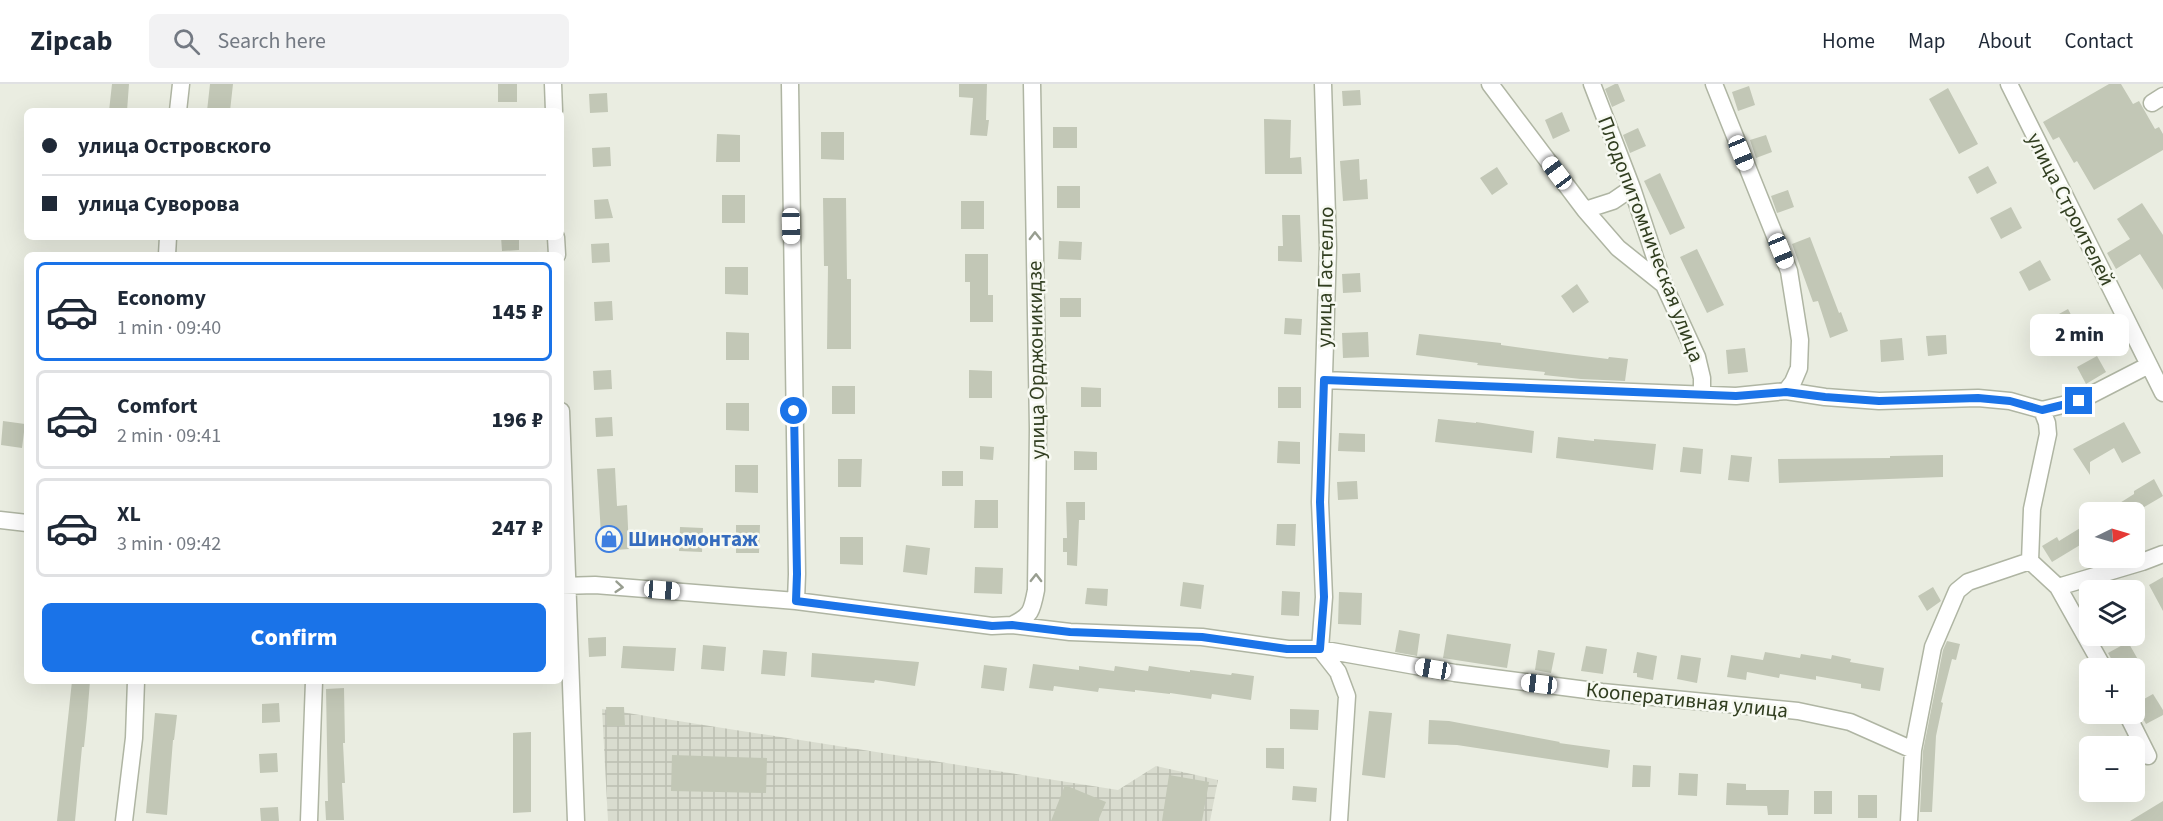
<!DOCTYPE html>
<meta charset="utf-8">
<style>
:root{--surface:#fff;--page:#f2f2f3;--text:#1f2937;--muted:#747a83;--line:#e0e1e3;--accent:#1a73e8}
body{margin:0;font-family:"Source Sans 3",sans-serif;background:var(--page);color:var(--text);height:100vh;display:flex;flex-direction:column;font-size:22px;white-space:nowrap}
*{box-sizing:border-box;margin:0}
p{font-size:20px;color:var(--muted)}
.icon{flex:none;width:33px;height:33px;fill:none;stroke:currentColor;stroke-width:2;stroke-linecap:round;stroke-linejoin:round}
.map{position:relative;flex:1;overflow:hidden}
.panel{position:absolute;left:24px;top:168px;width:540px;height:432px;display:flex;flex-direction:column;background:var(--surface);border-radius:9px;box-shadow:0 6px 24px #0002}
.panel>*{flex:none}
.top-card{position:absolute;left:24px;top:24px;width:540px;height:132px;border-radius:9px;box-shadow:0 6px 24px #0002;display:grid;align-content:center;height:132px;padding:0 18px;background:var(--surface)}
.needle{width:39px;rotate:85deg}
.buttons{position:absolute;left:2079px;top:418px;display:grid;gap:12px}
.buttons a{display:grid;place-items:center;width:66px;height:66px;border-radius:9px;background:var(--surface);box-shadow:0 6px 24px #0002;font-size:30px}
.end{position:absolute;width:27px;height:27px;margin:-14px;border:8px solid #1a73e8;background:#fff;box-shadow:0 0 0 3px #fff}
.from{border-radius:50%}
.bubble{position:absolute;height:42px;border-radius:9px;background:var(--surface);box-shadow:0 6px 24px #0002;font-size:20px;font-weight:800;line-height:42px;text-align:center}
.car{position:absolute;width:18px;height:36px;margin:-18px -9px;border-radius:8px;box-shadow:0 0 4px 2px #0007;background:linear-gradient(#fff 24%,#345 0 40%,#fff 0 76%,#345 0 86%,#fff 0)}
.top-card b{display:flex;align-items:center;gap:21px;height:57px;font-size:22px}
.top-card b+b{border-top:2px solid var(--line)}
.top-card i{width:15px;height:15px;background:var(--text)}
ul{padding:10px 0 0;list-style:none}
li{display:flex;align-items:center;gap:18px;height:99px;margin:0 12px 9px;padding:0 6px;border:3px solid var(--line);border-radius:9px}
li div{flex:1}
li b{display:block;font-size:22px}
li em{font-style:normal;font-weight:800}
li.current{border-color:var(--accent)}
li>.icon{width:54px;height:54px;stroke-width:1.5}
.cta{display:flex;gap:12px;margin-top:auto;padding:12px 18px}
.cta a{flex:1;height:69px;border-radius:9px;background:var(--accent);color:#fff;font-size:24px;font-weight:800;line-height:69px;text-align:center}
header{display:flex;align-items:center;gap:36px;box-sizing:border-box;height:84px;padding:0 30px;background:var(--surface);border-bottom:2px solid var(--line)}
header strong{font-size:28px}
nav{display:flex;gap:33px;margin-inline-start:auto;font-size:21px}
.search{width:420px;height:54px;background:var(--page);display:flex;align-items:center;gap:15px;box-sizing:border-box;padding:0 21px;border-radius:9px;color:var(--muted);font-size:22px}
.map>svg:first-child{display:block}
.industrial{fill:url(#industrial-grid)}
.building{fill:#c2c7b6}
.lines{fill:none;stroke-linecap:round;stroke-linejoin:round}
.minor-casing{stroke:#afb5a3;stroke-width:19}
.minor{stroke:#fff;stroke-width:16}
.oneway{stroke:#989e90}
.route{stroke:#1a73e8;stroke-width:8}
.labels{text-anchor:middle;stroke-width:5;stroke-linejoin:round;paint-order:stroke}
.street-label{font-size:21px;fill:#313e20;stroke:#f7f9f2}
.shop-label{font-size:21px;font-weight:bold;fill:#366cbe;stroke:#f7f9f2;text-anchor:start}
</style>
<header>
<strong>Zipcab</strong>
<div class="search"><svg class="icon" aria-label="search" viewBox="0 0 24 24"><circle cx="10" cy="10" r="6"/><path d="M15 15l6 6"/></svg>Search here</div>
<nav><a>Home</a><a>Map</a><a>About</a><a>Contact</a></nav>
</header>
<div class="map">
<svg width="2163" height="737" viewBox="0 0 2163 737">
<defs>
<pattern id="industrial-grid" width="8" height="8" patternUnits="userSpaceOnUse" patternTransform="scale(1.5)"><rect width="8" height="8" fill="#d9dccf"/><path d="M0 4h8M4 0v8" fill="none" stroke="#bbbeb1"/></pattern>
</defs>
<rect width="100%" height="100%" fill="#eaede1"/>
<path class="industrial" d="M602,625L1118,706L1156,682L1218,696L1210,737H608Z"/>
<path class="building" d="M112,0H129L127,27H109Z
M210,0H233L230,27H207Z
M498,0H517V18H498Z
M959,0H987L986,36H989L987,52L970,51L973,14L959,13Z
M1615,0H1618L1625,17L1612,23L1605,5Z
M2109,0H2121L2133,20L2139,17L2155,45L2159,43L2163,50V66L2094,106L2077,77L2074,79L2059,53L2053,56L2043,38Z
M1749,2L1755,21L1738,27L1732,8Z
M1948,4L1978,60L1959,70L1929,15Z
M1360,6L1361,21L1343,22L1342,7Z
M607,9L608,28L590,29L589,10Z
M1562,28L1570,47L1553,55L1545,36Z
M1264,35L1291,36L1290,74L1301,73L1302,90H1265Z
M1053,43H1077V64H1053Z
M1638,44L1646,62L1630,69L1623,51Z
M821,48H844V76L821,75Z
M717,50L740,51V78H716Z
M1766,51L1772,68L1756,74L1750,56Z
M610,63L611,82L593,83L592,64Z
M1359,75L1360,96L1367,95L1368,115L1343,117L1340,77Z
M1988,82L1997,99L1977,110L1968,93Z
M1497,83L1508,100L1492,111L1480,94Z
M1660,89L1685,144L1670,151L1644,97Z
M1057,102H1080V124H1057Z
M1788,106L1794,123L1777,129L1771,112Z
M722,111H745V139H722Z
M823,114H846L847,195H851V265H827L828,182H824Z
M608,115L613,134L595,135L594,116Z
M961,117H984V145H961Z
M2142,119L2163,151V206L2140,170L2116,185L2107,169L2130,155L2117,135Z
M2011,123L2022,144L2001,155L1990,134Z
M1282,131H1300L1302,178L1278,177V162H1283Z
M501,153H519V166L502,167Z
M1810,153L1839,229L1841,228L1848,247L1830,254L1818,217L1813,218L1792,160Z
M1059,157L1082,158L1081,176L1058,175Z
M609,159L610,178L592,179L591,160Z
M1697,165L1724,221L1707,229L1680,173Z
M965,170H988V211H993V238H970V198H965Z
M2040,176L2051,196L2029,207L2019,188Z
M725,183H748V211L725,210Z
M1360,189L1361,208L1343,209L1342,190Z
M1577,200L1589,218L1573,229L1561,212Z
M1060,214H1081V233H1060Z
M612,217L613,236L595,237L594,218Z
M2068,225L2079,246L2059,257L2048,236Z
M1285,234L1302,235L1301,251L1284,250Z
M726,248L749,249V276H726Z
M1368,248L1369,273L1343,274L1342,249Z
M1419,250L1501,259V261L1567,270L1608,275L1609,273L1628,275L1625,297L1581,295L1544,291L1545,288L1477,281L1478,279L1416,271Z
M1946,251L1947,270L1928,272L1926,252Z
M1902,254L1904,276L1881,278L1880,256Z
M1745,264L1748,288L1728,290L1726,266Z
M2097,272L2106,288L2086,300L2077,283Z
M611,286L612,305L594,306L593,287Z
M969,286L992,287V314H969Z
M832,302H855V330H832Z
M1081,303L1101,304V323H1081Z
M1278,303H1301V324H1278Z
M726,319H749V347L726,346Z
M612,333L613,352L596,353L595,334Z
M1438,335L1476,339V338L1534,347L1532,369L1435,358Z
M3,337L25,340L22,364L1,361Z
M2124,338L2141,369L2122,379L2114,364L2090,378V391L2073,365Z
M1339,349L1365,350V368L1338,367Z
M1558,353L1594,357V355L1656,360L1653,386L1556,374Z
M1278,357L1300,358V380L1277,379Z
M980,362L994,363L993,376L980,375Z
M1683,363L1703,365L1701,390L1680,388Z
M1074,367L1097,368V386H1074Z
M1731,371L1752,373L1749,398L1728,396Z
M1943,371V393L1779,399L1778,375L1890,374V372Z
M838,375H862L861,403H838Z
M735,381H758V409L735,408Z
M615,384L617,422L627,421L629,465L602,467L597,385Z
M942,387H963V402H942Z
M2154,395L2163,412L2134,429H2104L2134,410V407Z
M1357,397L1358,415L1338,416L1337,398Z
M975,416H998V444H974Z
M1066,418H1085V436H1079L1077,482L1067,481V468H1063V454H1067Z
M2090,438V455L2052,478L2042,462L2057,453L2059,457Z
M1277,440H1296L1295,462L1276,461Z
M736,441H760L759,469H736Z
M680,443L703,444L702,468L679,467Z
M840,453H863V481L840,480Z
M906,461L930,464L927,491L903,488Z
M975,483L1003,484L1002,510L974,509Z
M2163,493V527L2149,501Z
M1183,498L1204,501L1201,525L1180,522Z
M1933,503L1941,517L1927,527L1918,512Z
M1087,504L1108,505L1107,522L1085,520Z
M1282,507L1300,508L1299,532L1281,531Z
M1339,508L1362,509L1361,541L1338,540Z
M1399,546L1420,550L1417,572L1395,568Z
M1447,550L1511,560L1507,584L1443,574Z
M606,553V572L589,573L588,554Z
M1947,557L1960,560L1956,576L1952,575L1941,618L1943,619L1936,652L1932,728H1920L1923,667L1943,566Z
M2128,558L2140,579L2128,585H2117L2108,569Z
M703,561L726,563L724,587L701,585Z
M623,562L676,564L674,587L621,584Z
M1586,562L1607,565L1603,590L1581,587Z
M763,566L787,568L785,592L761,590Z
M1538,566L1555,569L1551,589L1535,586Z
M1637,568L1657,572L1653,596L1637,593V589H1633Z
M1765,568L1800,574L1801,570L1831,575L1832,571L1851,575L1850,578L1884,584L1880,607L1861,604V600L1816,592V596L1780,590L1779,594L1747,588L1746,596L1727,593L1731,571L1763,576Z
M812,569L919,578L915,602L875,596L874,599L811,593Z
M1681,571L1701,574L1697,599L1677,595Z
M1033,580L1079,586V582L1114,587L1115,582L1148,587L1149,582L1190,588V586L1231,591L1232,589L1254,592L1251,616L1212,610L1211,615L1170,609V610L1135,606V608L1099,604L1098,608L1054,602L1053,607L1029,604Z
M984,581L1007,584L1004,607L981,604Z
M72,597H90L87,634L84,663H82L75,737H57Z
M344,604L345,659H343L345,699H342L344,736H326L325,717H328L326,605Z
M2153,610L2163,626V631L2146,640L2135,620Z
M279,619L280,638L262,639V620Z
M606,623H624L625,642H607Z
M1290,625L1319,626L1318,646L1290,645Z
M1369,627L1392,629L1385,694L1362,691Z
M155,629L177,631L174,656H173L167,731L146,729Z
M1429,636L1449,637L1560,658L1559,659L1610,666L1608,684L1457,661L1428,660Z
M531,648V728L513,729V649Z
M1266,664H1284V685L1266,684Z
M277,669L278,688L260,689L259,670Z
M672,671L767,674L766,709L671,707Z
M1633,681L1651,682L1650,703H1632Z
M1679,689L1698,690L1697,712L1678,711Z
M1169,691L1209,698L1202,737H1162Z
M1727,699L1746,700V706H1789L1788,731H1768L1767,722L1726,721Z
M1065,701L1106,718L1098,737H1051Z
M1293,702L1317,704L1316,718L1292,716Z
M1814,707H1832V730H1814Z
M1858,711H1877V734H1858Z
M2163,717V737H2130Z
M278,723L279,737H261L260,724Z"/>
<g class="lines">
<defs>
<path id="minor" d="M553,0L554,27
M790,0L797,490L796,517
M1323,0L1328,164L1320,418L1324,513L1320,565L1338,588L1347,612L1339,737
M1490,0L1585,126L1618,164L1663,200
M1592,0L1632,104L1664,201L1697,273L1702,294V310
M1714,0L1789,187L1800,256L1799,284L1793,298L1786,307
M2009,0L2163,309
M2152,19L2163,12
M178,27L181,0
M1585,126L1613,117L1632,104
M556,153L557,171
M167,171L168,153
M1324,296L1736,312L1786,307L1825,313L1879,317L1978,314L2010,317L2042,326L2079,317L2149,281
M561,327L576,737
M0,436L27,439
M2030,477L2032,425L2048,350L2047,339L2042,326
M2030,477L2058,503L2104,585
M561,502L595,501L796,517L992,542L1012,541L1070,548L1202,553L1288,565H1320L1455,589L1602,608L1798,627L1850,638L1913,666
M2058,503L2142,478L2163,470
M1012,541C1031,532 1032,527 1036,506L1038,345L1032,0
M2127,630L2148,672
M124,737L134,654L136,597
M309,737L314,597
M1909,737L1913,666L1933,563L1957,507L1968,498L2030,477"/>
</defs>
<use href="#minor" class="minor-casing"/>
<use href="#minor" class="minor"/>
</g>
<defs><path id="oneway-chevron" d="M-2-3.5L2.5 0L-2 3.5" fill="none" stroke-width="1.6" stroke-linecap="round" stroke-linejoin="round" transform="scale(1.5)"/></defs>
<g class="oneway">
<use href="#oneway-chevron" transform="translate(1035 152) rotate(-91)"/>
<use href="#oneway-chevron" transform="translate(1036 494) rotate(-89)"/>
<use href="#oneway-chevron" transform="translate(619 503) rotate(5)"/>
</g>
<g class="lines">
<path class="route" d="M794,327L797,490L796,517L992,542L1012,541L1070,548L1202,553L1287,565H1320L1324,513L1320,418L1324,296L1736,312L1786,308L1825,313L1879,317L1978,314L2010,317L2042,326L2079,317"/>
</g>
<defs>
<symbol id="shop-ring" viewBox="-11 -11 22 22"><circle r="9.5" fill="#f7f9f2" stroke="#3f7fe0" stroke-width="1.5"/><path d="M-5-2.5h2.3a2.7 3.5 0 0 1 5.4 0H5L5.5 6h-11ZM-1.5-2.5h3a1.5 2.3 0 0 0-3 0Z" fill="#3f7fe0"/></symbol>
</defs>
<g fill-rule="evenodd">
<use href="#shop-ring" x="594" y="440" width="30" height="30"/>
</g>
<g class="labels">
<g class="street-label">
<text transform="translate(2071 125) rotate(63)" y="7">улица Строителей</text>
<text transform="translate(1651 155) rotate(69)" y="7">Плодопитомническая улица</text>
<text transform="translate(1325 193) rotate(-89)" y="7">улица Гастелло</text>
<text transform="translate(1036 276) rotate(-91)" y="7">улица Орджоникидзе</text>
<text transform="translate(1687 616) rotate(6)" y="7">Кооперативная улица</text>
</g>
<g class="shop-label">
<text x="628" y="462">Шиномонтаж</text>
</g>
</g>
</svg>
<div class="buttons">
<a><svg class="needle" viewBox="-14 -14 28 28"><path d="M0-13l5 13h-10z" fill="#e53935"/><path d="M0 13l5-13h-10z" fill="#747a83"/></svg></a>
<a><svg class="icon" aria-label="layers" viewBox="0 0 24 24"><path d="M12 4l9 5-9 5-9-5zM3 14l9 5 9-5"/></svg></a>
<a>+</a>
<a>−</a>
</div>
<i class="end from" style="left:794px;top:327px"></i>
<i class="end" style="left:2079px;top:317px"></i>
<div class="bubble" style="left:2030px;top:230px;width:99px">2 min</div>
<i class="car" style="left:1741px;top:69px;rotate:158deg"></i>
<i class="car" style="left:1557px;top:89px;rotate:323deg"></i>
<i class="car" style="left:791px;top:142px;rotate:179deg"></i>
<i class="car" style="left:1781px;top:167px;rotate:158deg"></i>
<i class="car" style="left:662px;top:506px;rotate:95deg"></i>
<i class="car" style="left:1433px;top:585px;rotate:280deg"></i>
<i class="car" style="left:1539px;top:600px;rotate:277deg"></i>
<div class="top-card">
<b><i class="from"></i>улица Островского</b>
<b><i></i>улица Суворова</b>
</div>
<section class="panel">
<ul>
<li class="current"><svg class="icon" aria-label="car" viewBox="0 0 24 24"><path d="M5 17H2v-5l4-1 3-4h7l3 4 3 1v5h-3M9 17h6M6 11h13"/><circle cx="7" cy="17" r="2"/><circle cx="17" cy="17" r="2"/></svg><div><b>Economy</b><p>1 min · 09:40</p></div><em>145 ₽</em></li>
<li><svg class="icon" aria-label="car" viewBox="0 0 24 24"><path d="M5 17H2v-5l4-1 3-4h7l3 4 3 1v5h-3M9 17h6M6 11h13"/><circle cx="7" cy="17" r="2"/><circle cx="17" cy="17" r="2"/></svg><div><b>Comfort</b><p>2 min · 09:41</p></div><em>196 ₽</em></li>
<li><svg class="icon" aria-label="car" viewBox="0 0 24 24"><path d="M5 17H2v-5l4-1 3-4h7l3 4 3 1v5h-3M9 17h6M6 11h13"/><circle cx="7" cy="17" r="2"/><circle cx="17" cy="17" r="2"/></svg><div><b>XL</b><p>3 min · 09:42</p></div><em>247 ₽</em></li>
</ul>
<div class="cta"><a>Confirm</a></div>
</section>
</div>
